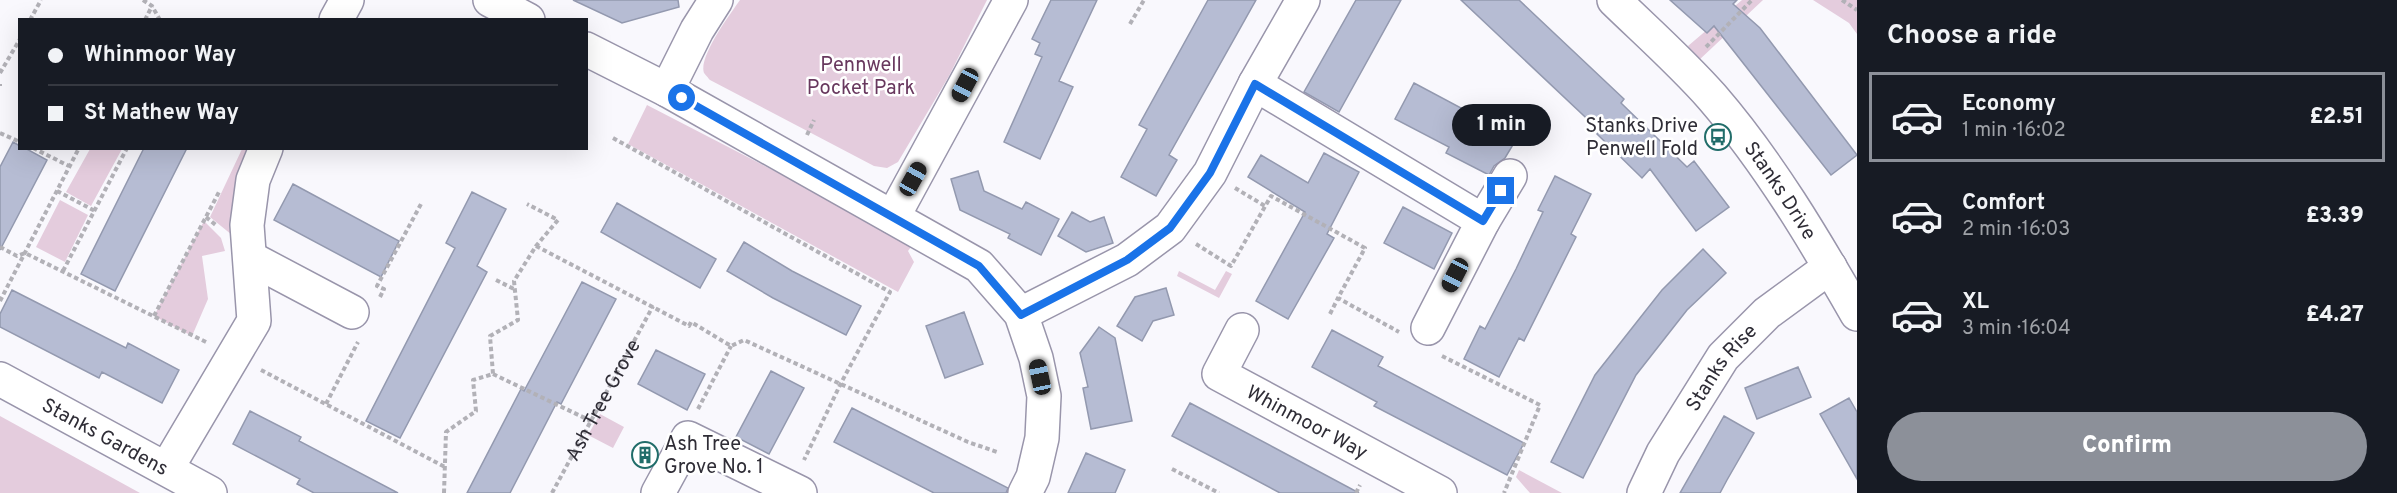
<!DOCTYPE html>
<meta charset="utf-8">
<style>
:root{--surface:#171b24;--page:#20242c;--text:#f1f3f6;--muted:#9ea1a6;--line:#363941;--accent:#8c9099}
body{margin:0;font-family:Overpass,sans-serif;background:var(--page);color:var(--text);height:100vh;display:flex;flex-direction:column;font-size:22px;white-space:nowrap}
*{box-sizing:border-box;margin:0}
p{font-size:20px;color:var(--muted)}
.icon{flex:none;width:33px;height:33px;fill:none;stroke:currentColor;stroke-width:2;stroke-linecap:round;stroke-linejoin:round}
.map{position:relative;flex:1;overflow:hidden}
.drawer{display:flex;flex-direction:column;background:var(--surface);width:540px}
.drawer>*{flex:none}
.hud{position:absolute;left:18px;top:18px;width:570px;height:132px;border-radius:0px;box-shadow:0 6px 24px #0002;display:grid;align-content:center;height:132px;padding:0 30px;background:var(--surface)}
.end{position:absolute;width:27px;height:27px;margin:-14px;border:8px solid #1a73e8;background:#fff;box-shadow:0 0 0 3px #fff}
.from{border-radius:50%}
.bubble{position:absolute;height:42px;border-radius:21px;background:var(--surface);box-shadow:0 6px 24px #0002;font-size:20px;font-weight:800;line-height:42px;text-align:center}
.car{position:absolute;width:18px;height:36px;margin:-18px -9px;border-radius:8px;box-shadow:0 0 4px 2px #0007;background:linear-gradient(#222 24%,#8ab4d8 0 40%,#222 0 76%,#8ab4d8 0 86%,#222 0)}
.hud b{display:flex;align-items:center;gap:21px;height:57px;font-size:22px}
.hud b+b{border-top:2px solid var(--line)}
.hud i{width:15px;height:15px;background:var(--text)}
ul{padding:0;list-style:none}
li{display:flex;align-items:center;gap:18px;height:90px;margin:0 12px 9px;padding:0 18px;border:3px solid transparent;border-radius:0px}
li div{flex:1}
li b{display:block;font-size:22px}
li em{font-style:normal;font-weight:800}
li.active{border-color:var(--accent)}
li>.icon{width:54px;height:54px;stroke-width:1.5}
h2{padding:0 30px;font-size:27px;line-height:72px}
.button{display:flex;gap:12px;margin-top:auto;padding:12px 30px}
.button a{flex:1;height:69px;border-radius:36px;background:var(--accent);color:#fff;font-size:24px;font-weight:800;line-height:69px;text-align:center}
main{display:flex;flex:1;min-height:0}
.map>svg:first-child{display:block}
.green{fill:#e4ccdd}
.building{fill:#b6bcd3;stroke:#9399af;stroke-width:1.5}
.lines{fill:none;stroke-linecap:round;stroke-linejoin:round}
.street-casing{stroke:#9995ab;stroke-width:36}
.path{stroke:#b2b1b7;stroke-width:4;stroke-dasharray:4.5 3;stroke-linecap:butt}
.street{stroke:#fff;stroke-width:33}
.route{stroke:#1a73e8;stroke-width:8}
.labels{text-anchor:middle;stroke-width:5;stroke-linejoin:round;paint-order:stroke}
.park-label{font-size:20px;fill:#68385e;stroke:#fff}
.poi-label{font-size:20px;fill:#2f2d36;stroke:#fff;text-anchor:end}
.street-label{font-size:20px;fill:#2f2d36;stroke:#fff}
</style>
<main>
<div class="map">
<svg width="1857" height="493" viewBox="0 0 1857 493">
<rect width="100%" height="100%" fill="#f9f8fd"/>
<path class="green" d="M740,0H987L949,76L898,162L887,168L874,166L710,80C709,79 705,74 704,73C698,57 731,13 740,0Z
M1742,0H1763L1698,61L1688,46Z
M1813,0H1857V34L1849,23Z
M647,105L914,243L908,251L914,262L898,292L628,144Z
M90,149H122L91,206L66,192Z
M242,149H255L232,235L210,217Z
M60,200L88,215L65,262L36,247Z
M204,221L221,238L225,251L202,256L208,299L192,336L154,316Z
M1179,271L1215,290L1226,271L1232,274L1219,298L1177,276Z
M600,414L624,427L613,448L588,435Z
M0,416L140,493H0Z
M1519,470L1562,493H1530L1516,477Z"/>
<path class="building" d="M573,0H678L679,7L622,23Z
M1051,0H1097L1059,81L1073,87L1040,159L1004,142L1042,57L1035,54L1040,43L1032,39Z
M1208,0H1256L1169,155L1177,160L1156,196L1121,177L1147,129L1139,125Z
M1356,0H1401L1339,112L1304,92Z
M1461,0H1519L1624,99L1621,103L1687,167L1694,161L1729,207L1696,231L1650,169L1642,178L1597,134L1600,131Z
M1670,0H1737L1733,4L1760,28L1857,155L1831,175L1714,26L1707,33Z
M1414,83L1463,109L1460,115L1514,143L1505,158L1494,166L1489,175L1446,153L1449,147L1395,119Z
M13,142L20,146V148H25L47,160L0,250V167Z
M144,148H187L115,291L81,274Z
M1324,153L1359,172L1327,234L1334,238L1288,319L1256,301L1305,212L1248,177L1261,155L1308,183Z
M978,171L984,191L1022,209L1026,202L1059,219L1041,255L1008,238L1010,234L960,210L951,179Z
M1555,176L1591,194L1571,234L1576,237L1524,341L1519,338L1499,377L1464,359L1480,326L1485,329L1516,269L1543,212L1538,210Z
M293,184L399,241L381,277L274,220Z
M472,192L506,209L477,266L487,272L400,438L366,421L455,248L446,243Z
M617,203L716,259L700,288L601,232Z
M1403,207L1452,233L1434,269L1384,243Z
M1072,212L1090,222L1104,217L1113,243L1086,252L1058,236Z
M744,242L792,271L861,306L846,335L773,298L727,271Z
M1703,249L1726,273L1687,310L1636,375L1583,478L1551,462L1595,375L1662,290Z
M582,282L616,299L561,404L557,402L510,493H467L521,389L524,391Z
M1166,288L1174,315L1153,321L1142,341L1117,326L1135,297Z
M12,290L126,348L128,343L179,370L162,403L102,372L99,378L0,327V314Z
M964,312L983,364L945,378L926,326Z
M1099,327L1115,338L1132,421L1091,429L1083,388L1088,387L1080,353Z
M1332,330L1383,357L1378,366L1524,443L1507,475L1374,406L1377,402L1312,367Z
M656,350L705,374L687,410L638,384Z
M1798,367L1811,397L1757,419L1745,388Z
M771,371L804,388L769,454L736,437Z
M1849,398L1857,412V479L1820,414Z
M1190,403L1273,447L1359,493H1280L1222,462L1172,436Z
M852,408L1008,488L1006,493H934L834,442Z
M250,411L301,437L299,441L398,493H314L297,484L300,479L233,444Z
M1724,416L1754,433L1727,480L1720,493H1680Z
M1086,453L1125,470L1115,493H1068Z"/>
<g class="lines">
<defs>
<g id="street">
<path d="M490,0L528,20"/>
<path d="M1303,0L1255,84L1483,221L1428,328"/>
<path id="s2" d="M1614,0C1647,32 1682,63 1712,97C1769,163 1814,239 1857,314"/>
<path d="M336,20L347,0"/>
<path d="M586,49L667,90L979,266L1021,314L1036,358L1044,396L1042,438L1033,477L1025,493"/>
<path d="M667,90L697,30L716,0"/>
<path d="M893,217L1011,0"/>
<path d="M1483,221L1510,176"/>
<path d="M250,258L352,312"/>
<path d="M1021,314L1127,260L1170,228L1210,173L1255,84"/>
<path id="s3" d="M1242,330L1219,374L1440,493"/>
<path id="s4" d="M0,379L210,493"/>
<path d="M167,468L254,321L247,225L253,180L266,148"/>
<path d="M658,493L688,438L800,493"/>
<path id="s5" d="M1644,493L1663,453L1723,357L1767,313L1830,267"/>
</g>
</defs>
<use href="#street" class="street-casing"/>
<g class="path">
<path d="M143,0L152,6L160,20"/>
<path d="M1842,0L1857,10"/>
<path d="M30,20L41,0"/>
<path d="M145,20L152,6"/>
<path d="M1130,24L1144,0"/>
<path d="M1706,47L1752,0"/>
<path d="M0,73L20,39"/>
<path d="M0,84V86"/>
<path d="M0,133L20,142"/>
<path d="M807,135L814,120"/>
<path d="M613,138L890,292L841,383L804,460"/>
<path d="M33,148L69,166"/>
<path d="M1235,188L1265,206"/>
<path d="M57,191L95,211"/>
<path d="M206,217L217,226"/>
<path d="M1196,244L1231,266L1271,196L1365,248L1338,298L1399,332"/>
<path d="M536,246L689,326L691,322L731,346L744,340L968,442L997,452"/>
<path d="M0,247L17,256L25,253L206,342"/>
<path d="M63,271L127,148"/>
<path d="M496,280L514,289"/>
<path d="M380,297L384,289L377,286L421,204"/>
<path d="M0,301L79,148"/>
<path d="M1330,314L1338,298"/>
<path d="M154,316L219,192"/>
<path d="M1442,356L1540,405L1504,493"/>
<path d="M261,370L445,467"/>
<path d="M493,374L591,421"/>
<path d="M326,404L358,342"/>
<path d="M698,409L731,346"/>
<path d="M1172,469L1219,493"/>
<path d="M444,493L446,432L476,411L473,380L493,374L490,336L518,320L514,281L536,246L558,220L527,204"/>
<path id="s1" d="M552,493L653,306"/>
<path d="M1356,493L1360,485"/>
</g>
<use href="#street" class="street"/>
</g>
<g class="lines">
<path class="route" d="M682,98L979,266L1021,315L1127,260L1170,228L1210,173L1255,84L1483,221L1501,191"/>
</g>
<defs>
<symbol id="bus-ring" viewBox="-11 -11 22 22"><circle r="9.5" fill="#fff" stroke="#216d6a" stroke-width="1.5"/><path d="M-5-6H5V4H4V6H2V4H-2V6H-4V4H-5ZM-3.5-4V0h7V-4ZM-3.5 1.2v1.5H-2V1.2ZM2 1.2v1.5H3.5V1.2Z" fill="#216d6a"/></symbol>
<symbol id="building-ring" viewBox="-11 -11 22 22"><circle r="9.5" fill="#fff" stroke="#216d6a" stroke-width="1.5"/><path d="M-4-6H4V6H1V3H-1V6H-4ZM-2.5-4.3h1.7v1.8h-1.7ZM.8-4.3h1.7v1.8H.8ZM-2.5-1h1.7V.8h-1.7ZM.8-1h1.7V.8H.8Z" fill="#216d6a"/></symbol>
</defs>
<g fill-rule="evenodd">
<use href="#bus-ring" x="1703" y="122" width="30" height="30"/>
<use href="#building-ring" x="630" y="440" width="30" height="30"/>
</g>
<g class="labels">
<g class="park-label">
<text x="861" y="71">Pennwell<tspan x="861" dy="23">Pocket Park</tspan></text>
</g>
<g class="poi-label">
<text x="1698" y="132">Stanks Drive<tspan x="1698" dy="23">Penwell Fold</tspan></text>
<text x="664" y="450" text-anchor="start">Ash Tree<tspan x="664" dy="23">Grove No. 1</tspan></text>
</g>
<g class="street-label">
<text dy="7" stroke="none"><textPath href="#s2" startOffset="254">Stanks Drive</textPath></text>
<text dy="7" stroke="none"><textPath href="#s5" startOffset="148">Stanks Rise</textPath></text>
<text dy="7" stroke="none"><textPath href="#s1" startOffset="106">Ash Tree Grove</textPath></text>
<text dy="7" stroke="none"><textPath href="#s3" startOffset="150">Whinmoor Way</textPath></text>
<text dy="7" stroke="none"><textPath href="#s4" startOffset="120">Stanks Gardens</textPath></text>
</g>
</g>
</svg>
<i class="end from" style="left:682px;top:98px"></i>
<i class="end" style="left:1501px;top:191px"></i>
<div class="bubble" style="left:1452px;top:104px;width:99px">1 min</div>
<i class="car" style="left:965px;top:85px;rotate:208deg"></i>
<i class="car" style="left:913px;top:179px;rotate:29deg"></i>
<i class="car" style="left:1455px;top:275px;rotate:207deg"></i>
<i class="car" style="left:1040px;top:377px;rotate:348deg"></i>
<div class="hud">
<b><i class="from"></i>Whinmoor Way</b>
<b><i></i>St Mathew Way</b>
</div>
</div>
<section class="drawer">
<h2>Choose a ride</h2>
<ul>
<li class="active"><svg class="icon" aria-label="car" viewBox="0 0 24 24"><path d="M5 17H2v-5l4-1 3-4h7l3 4 3 1v5h-3M9 17h6M6 11h13"/><circle cx="7" cy="17" r="2"/><circle cx="17" cy="17" r="2"/></svg><div><b>Economy</b><p>1 min · 16:02</p></div><em>£2.51</em></li>
<li><svg class="icon" aria-label="car" viewBox="0 0 24 24"><path d="M5 17H2v-5l4-1 3-4h7l3 4 3 1v5h-3M9 17h6M6 11h13"/><circle cx="7" cy="17" r="2"/><circle cx="17" cy="17" r="2"/></svg><div><b>Comfort</b><p>2 min · 16:03</p></div><em>£3.39</em></li>
<li><svg class="icon" aria-label="car" viewBox="0 0 24 24"><path d="M5 17H2v-5l4-1 3-4h7l3 4 3 1v5h-3M9 17h6M6 11h13"/><circle cx="7" cy="17" r="2"/><circle cx="17" cy="17" r="2"/></svg><div><b>XL</b><p>3 min · 16:04</p></div><em>£4.27</em></li>
</ul>
<div class="button"><a>Confirm</a></div>
</section>
</main>
